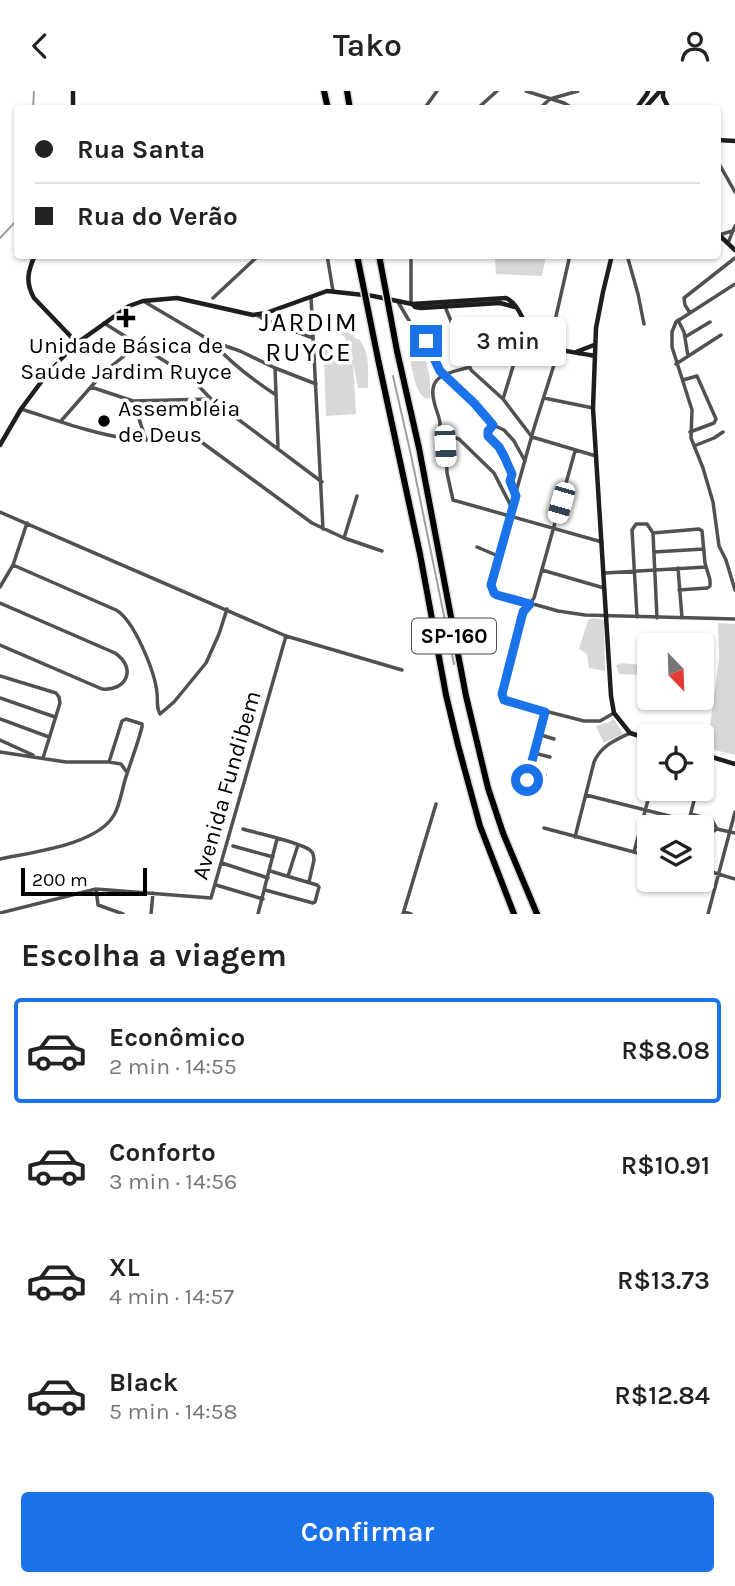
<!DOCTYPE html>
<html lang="pt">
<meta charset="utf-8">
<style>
:root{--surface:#fff;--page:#f2f2f2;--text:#222;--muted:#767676;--line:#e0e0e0;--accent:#1a73e8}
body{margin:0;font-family:Karla,sans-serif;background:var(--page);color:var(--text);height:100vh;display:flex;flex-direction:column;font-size:26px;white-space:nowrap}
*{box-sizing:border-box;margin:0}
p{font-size:23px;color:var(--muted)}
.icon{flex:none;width:38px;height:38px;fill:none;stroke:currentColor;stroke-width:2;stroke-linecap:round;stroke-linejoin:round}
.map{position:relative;height:823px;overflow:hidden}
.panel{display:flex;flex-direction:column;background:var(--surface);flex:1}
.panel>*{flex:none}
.banner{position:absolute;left:14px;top:14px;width:707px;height:154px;border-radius:7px;box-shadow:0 2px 5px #0004;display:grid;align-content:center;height:154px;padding:0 21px;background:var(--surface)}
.needle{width:46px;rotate:157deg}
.buttons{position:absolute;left:637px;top:542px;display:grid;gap:14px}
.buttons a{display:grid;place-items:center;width:77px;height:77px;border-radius:7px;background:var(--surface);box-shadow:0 2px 5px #0004;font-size:35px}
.scale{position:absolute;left:21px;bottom:18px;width:126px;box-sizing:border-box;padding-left:7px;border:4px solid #000;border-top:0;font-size:19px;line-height:24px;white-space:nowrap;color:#000;-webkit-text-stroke:5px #fff;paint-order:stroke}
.end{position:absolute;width:32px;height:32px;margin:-16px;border:9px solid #1a73e8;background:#fff;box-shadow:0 0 0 4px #fff}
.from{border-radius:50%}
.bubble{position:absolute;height:49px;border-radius:7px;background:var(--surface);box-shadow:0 2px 5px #0004;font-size:23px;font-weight:600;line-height:49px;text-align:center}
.car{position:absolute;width:21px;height:42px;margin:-21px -10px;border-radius:9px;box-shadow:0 0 5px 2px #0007;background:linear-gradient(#fff 24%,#345 0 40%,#fff 0 76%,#345 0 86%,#fff 0)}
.banner b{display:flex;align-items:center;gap:24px;height:66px;font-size:26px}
.banner b+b{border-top:2px solid var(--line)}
.banner i{width:18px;height:18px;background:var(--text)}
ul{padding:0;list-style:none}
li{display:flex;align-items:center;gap:21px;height:105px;margin:0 14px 10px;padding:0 7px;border:4px solid transparent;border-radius:7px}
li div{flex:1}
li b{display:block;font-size:26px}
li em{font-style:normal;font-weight:600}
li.selected{border-color:var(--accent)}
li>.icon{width:63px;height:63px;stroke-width:1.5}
h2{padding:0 21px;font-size:32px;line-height:84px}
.cta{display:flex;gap:14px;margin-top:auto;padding:14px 21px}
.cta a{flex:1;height:80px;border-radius:7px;background:var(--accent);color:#fff;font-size:28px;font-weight:600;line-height:80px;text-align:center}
header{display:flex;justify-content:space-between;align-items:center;height:91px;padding:0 21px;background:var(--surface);font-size:32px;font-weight:600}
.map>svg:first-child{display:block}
.green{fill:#d8d8d8}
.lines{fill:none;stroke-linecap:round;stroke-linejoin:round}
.stream{stroke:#9f9f9f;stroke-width:2}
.highway-casing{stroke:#dbdbdb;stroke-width:9}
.street{stroke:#515151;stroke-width:3.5}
.secondary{stroke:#1e1e1e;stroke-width:4.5}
.highway{stroke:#000;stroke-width:6}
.highway-bridge-casing{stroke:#dbdbdb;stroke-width:9;stroke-linecap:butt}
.highway-bridge{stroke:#000;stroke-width:6}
.route{stroke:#1a73e8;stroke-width:9}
.poi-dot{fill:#000;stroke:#fff;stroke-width:2.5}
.labels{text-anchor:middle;stroke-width:7;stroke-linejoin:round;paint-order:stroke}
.shield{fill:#fff;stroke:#4c4c4c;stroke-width:2}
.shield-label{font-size:21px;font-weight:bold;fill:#000}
.poi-label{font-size:23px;fill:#000;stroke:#fff}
.street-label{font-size:23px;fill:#000;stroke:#fff}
.quarter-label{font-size:26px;letter-spacing:2px;fill:#000;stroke:#fff}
</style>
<header><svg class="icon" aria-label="back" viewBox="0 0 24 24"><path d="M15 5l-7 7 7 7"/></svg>Tako<svg class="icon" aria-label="person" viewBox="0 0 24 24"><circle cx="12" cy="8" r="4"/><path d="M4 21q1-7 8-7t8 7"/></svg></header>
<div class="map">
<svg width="735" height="823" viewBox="0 0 735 823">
<rect width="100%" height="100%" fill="#fff"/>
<path class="green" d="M495,165V164L546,165L542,185L496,183Z
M339,226L343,231H353L356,240L353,243L355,247L360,249C370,263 368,280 368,297H358L353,271L356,323L326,325L324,270L353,268L352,263L318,266V260L349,256L344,245L338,242Z
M410,235L422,249L423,257L430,288V307C428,307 426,308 425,307C412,301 407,249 408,236Z
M593,527L604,529L605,580L589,577L587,563L579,558L588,529Z
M718,532L735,533V664L707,657L719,568Z
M649,568V584L619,583L616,574L623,572L648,575Z
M614,628L623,643L604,652L596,635L609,631Z"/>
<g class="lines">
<path class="stream" d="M33,18L34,0
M0,147L18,128
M393,285L411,364L454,573"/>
<defs>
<path id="highway" d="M324,0L328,18
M347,0L350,18
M397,260L419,357L466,605L488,697L503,742L537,823
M378,268L420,463L446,604L458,654L480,735L514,823"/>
</defs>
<use href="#highway" class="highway-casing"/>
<path class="street" d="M526,0L564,12L574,18
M424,18L437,0
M477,18L497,0
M539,18L550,8L578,0
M718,71L735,101
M719,144L732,140
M728,152L735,135
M327,164L333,200
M627,164L638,203L644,233
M735,193L676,231L672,241V256L692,319L691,347L703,377L713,411L719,455L726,469L735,499
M311,206L323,438
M213,207L259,164
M145,211L211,250L240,260L275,277L316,293
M398,211L414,238L428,254L440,280L474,311L493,334L504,339L514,350L525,370
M411,213V164
M444,213L471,279L503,308L532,346L596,365
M690,222L685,214L684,207L735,167
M257,224L265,229L313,247
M678,229L684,241L688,265
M104,232L190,286L211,308L322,391
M685,246L710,231
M459,248L530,241
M213,252C231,272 253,289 276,304
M549,256L570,164
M559,258L534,337L498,465L491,494L494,502L558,520L585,524L735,528
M676,273L721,244
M470,276C450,282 427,283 434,310C435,317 439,324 440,332C440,336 439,340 440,343L446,349L447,382L453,409L602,451
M275,277L278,356
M683,289L697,285L716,328L714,332L690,341
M91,296L133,310L211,308
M544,307L593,317
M503,308L523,243
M133,310L146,349
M21,318C56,329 93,343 130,348C153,351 178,345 200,350L312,432L344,447L382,460
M61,330L104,281L138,254
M493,334L488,340V345C498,355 506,366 510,380C513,389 510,393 515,403
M446,349L453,346L459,348L494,382L512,417
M694,355L714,347L723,341
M575,360L534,507L523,521L502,606L506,610L584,630H600L614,622
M0,421L286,545L402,579
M653,442L699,438L702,440L705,472L710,489V495L707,497L679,499
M653,442L657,527
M344,447L357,405
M477,456L498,465
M654,461L704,458
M13,474L116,519C134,529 155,581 157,602C158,609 156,616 160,623L174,611L206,572L219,543L227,518
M678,477L682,527
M542,479L604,497
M605,482L706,476
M0,496L13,474L27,432
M0,512L115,562C137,577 127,600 102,598L0,554
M637,526L632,439L636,433H647L653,442
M0,585L56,602L59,606L60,612L43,667
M0,607L55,626
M0,628L49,646
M538,643L554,648
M0,649L33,664
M0,661L66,671H109L121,673L126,680
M534,662L550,666
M702,678L705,664
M530,681L545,684
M527,689L545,621
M586,704L689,730
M691,723L712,729L717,738
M544,737L649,765
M687,737L697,698
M243,738C259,743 297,750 310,759C314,763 313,763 314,769L309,791
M717,738L735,742
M702,743L707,744L717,738
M575,746L594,671C601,655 615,649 630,642
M233,755L273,766
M634,761L651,698
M0,768C32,761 97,754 114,724C121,712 122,696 127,683C132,667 138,652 142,636V633L126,628L122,630L109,671
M222,772L268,787
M702,778L735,788
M288,785L298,754
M216,794L263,808
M96,798L98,814L123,823
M265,799L313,812L315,811L319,796L317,794L270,780
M404,821L411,823
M0,822L96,798L211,807L286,545
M151,823L153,802
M258,823L277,748
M403,823L436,713
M708,823L735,721"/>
<path class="secondary" d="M663,0V6L669,18
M73,18V0
M636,18L647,3L648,0
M644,18L660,0
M718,49L735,50
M718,143L735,159
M35,164C28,180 25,191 34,207L77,252
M612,164L603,201L596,237L593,317L611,605L614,622L630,642L649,648
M412,213L415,216L421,217L500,212L515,216
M576,261L594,254
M0,354L21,318L50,279L77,252L129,215L143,210L177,207L253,224L266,222L327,200L373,205L412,213L506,207C523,215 524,241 539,252C548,259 582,262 595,265
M702,663L735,673"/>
<use href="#highway" class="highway"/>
<defs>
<path id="highway-bridge" d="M357,164L378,268
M379,164L397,260"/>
</defs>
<use href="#highway-bridge" class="highway-bridge-casing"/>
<use href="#highway-bridge" class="highway-bridge"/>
</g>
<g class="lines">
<path class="route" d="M426,250L440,280L474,312L493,334L488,340V345L499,356L504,365L512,383L510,390L516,405L491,494L494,502L497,504L530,513L523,521L502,603L504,609L545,621L527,689"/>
</g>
<g class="poi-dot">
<path d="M122.5 216.5h7v7h7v7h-7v7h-7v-7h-7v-7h7z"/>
<circle cx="104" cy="330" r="7"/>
</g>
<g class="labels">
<rect class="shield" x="412" y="527.5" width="84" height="35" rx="5"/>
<g class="shield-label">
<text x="454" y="552">SP-160</text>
</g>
<g class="poi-label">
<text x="126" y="262">Unidade Básica de<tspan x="126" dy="26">Saúde Jardim Ruyce</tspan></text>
<text x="118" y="325" text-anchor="start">Assembléia<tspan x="118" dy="26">de Deus</tspan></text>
</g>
<g class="street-label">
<text transform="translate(226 694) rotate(-74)" y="8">Avenida Fundibem</text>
</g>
<g class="quarter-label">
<text x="309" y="240">JARDIM<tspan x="309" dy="30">RUYCE</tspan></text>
</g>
</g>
</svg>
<div class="buttons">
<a><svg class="needle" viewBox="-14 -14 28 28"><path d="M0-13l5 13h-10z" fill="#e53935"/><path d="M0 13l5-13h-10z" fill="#767676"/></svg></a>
<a><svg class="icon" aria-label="locate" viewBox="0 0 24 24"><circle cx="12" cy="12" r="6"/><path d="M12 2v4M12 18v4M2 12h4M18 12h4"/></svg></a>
<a><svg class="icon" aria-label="layers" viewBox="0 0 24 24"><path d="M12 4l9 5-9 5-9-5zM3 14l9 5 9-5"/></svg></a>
</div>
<div class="scale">200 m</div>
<i class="end from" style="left:527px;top:689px"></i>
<i class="end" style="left:426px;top:250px"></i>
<div class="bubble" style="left:450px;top:226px;width:116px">3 min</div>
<i class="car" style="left:445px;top:355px;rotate:177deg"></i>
<i class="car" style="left:561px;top:412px;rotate:196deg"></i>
<div class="banner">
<b><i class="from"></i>Rua Santa</b>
<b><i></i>Rua do Verão</b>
</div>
</div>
<section class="panel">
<h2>Escolha a viagem</h2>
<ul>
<li class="selected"><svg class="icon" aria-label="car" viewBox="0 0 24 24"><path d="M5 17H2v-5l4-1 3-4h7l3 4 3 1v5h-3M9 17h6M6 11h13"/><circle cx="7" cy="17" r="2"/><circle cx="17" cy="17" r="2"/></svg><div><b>Econômico</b><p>2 min · 14:55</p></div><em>R$8.08</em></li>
<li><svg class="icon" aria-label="car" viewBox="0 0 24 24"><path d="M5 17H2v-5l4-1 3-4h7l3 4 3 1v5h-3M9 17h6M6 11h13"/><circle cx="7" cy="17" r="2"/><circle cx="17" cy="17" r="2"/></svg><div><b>Conforto</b><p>3 min · 14:56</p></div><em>R$10.91</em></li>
<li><svg class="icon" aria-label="car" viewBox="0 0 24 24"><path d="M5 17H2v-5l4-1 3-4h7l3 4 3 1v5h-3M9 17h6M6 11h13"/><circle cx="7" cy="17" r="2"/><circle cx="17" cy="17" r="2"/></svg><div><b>XL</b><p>4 min · 14:57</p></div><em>R$13.73</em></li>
<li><svg class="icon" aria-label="car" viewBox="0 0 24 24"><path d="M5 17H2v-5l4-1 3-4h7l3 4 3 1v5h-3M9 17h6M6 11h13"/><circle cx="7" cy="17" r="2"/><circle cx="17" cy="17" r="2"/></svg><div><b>Black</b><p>5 min · 14:58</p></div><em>R$12.84</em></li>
</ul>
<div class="cta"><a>Confirmar</a></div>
</section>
